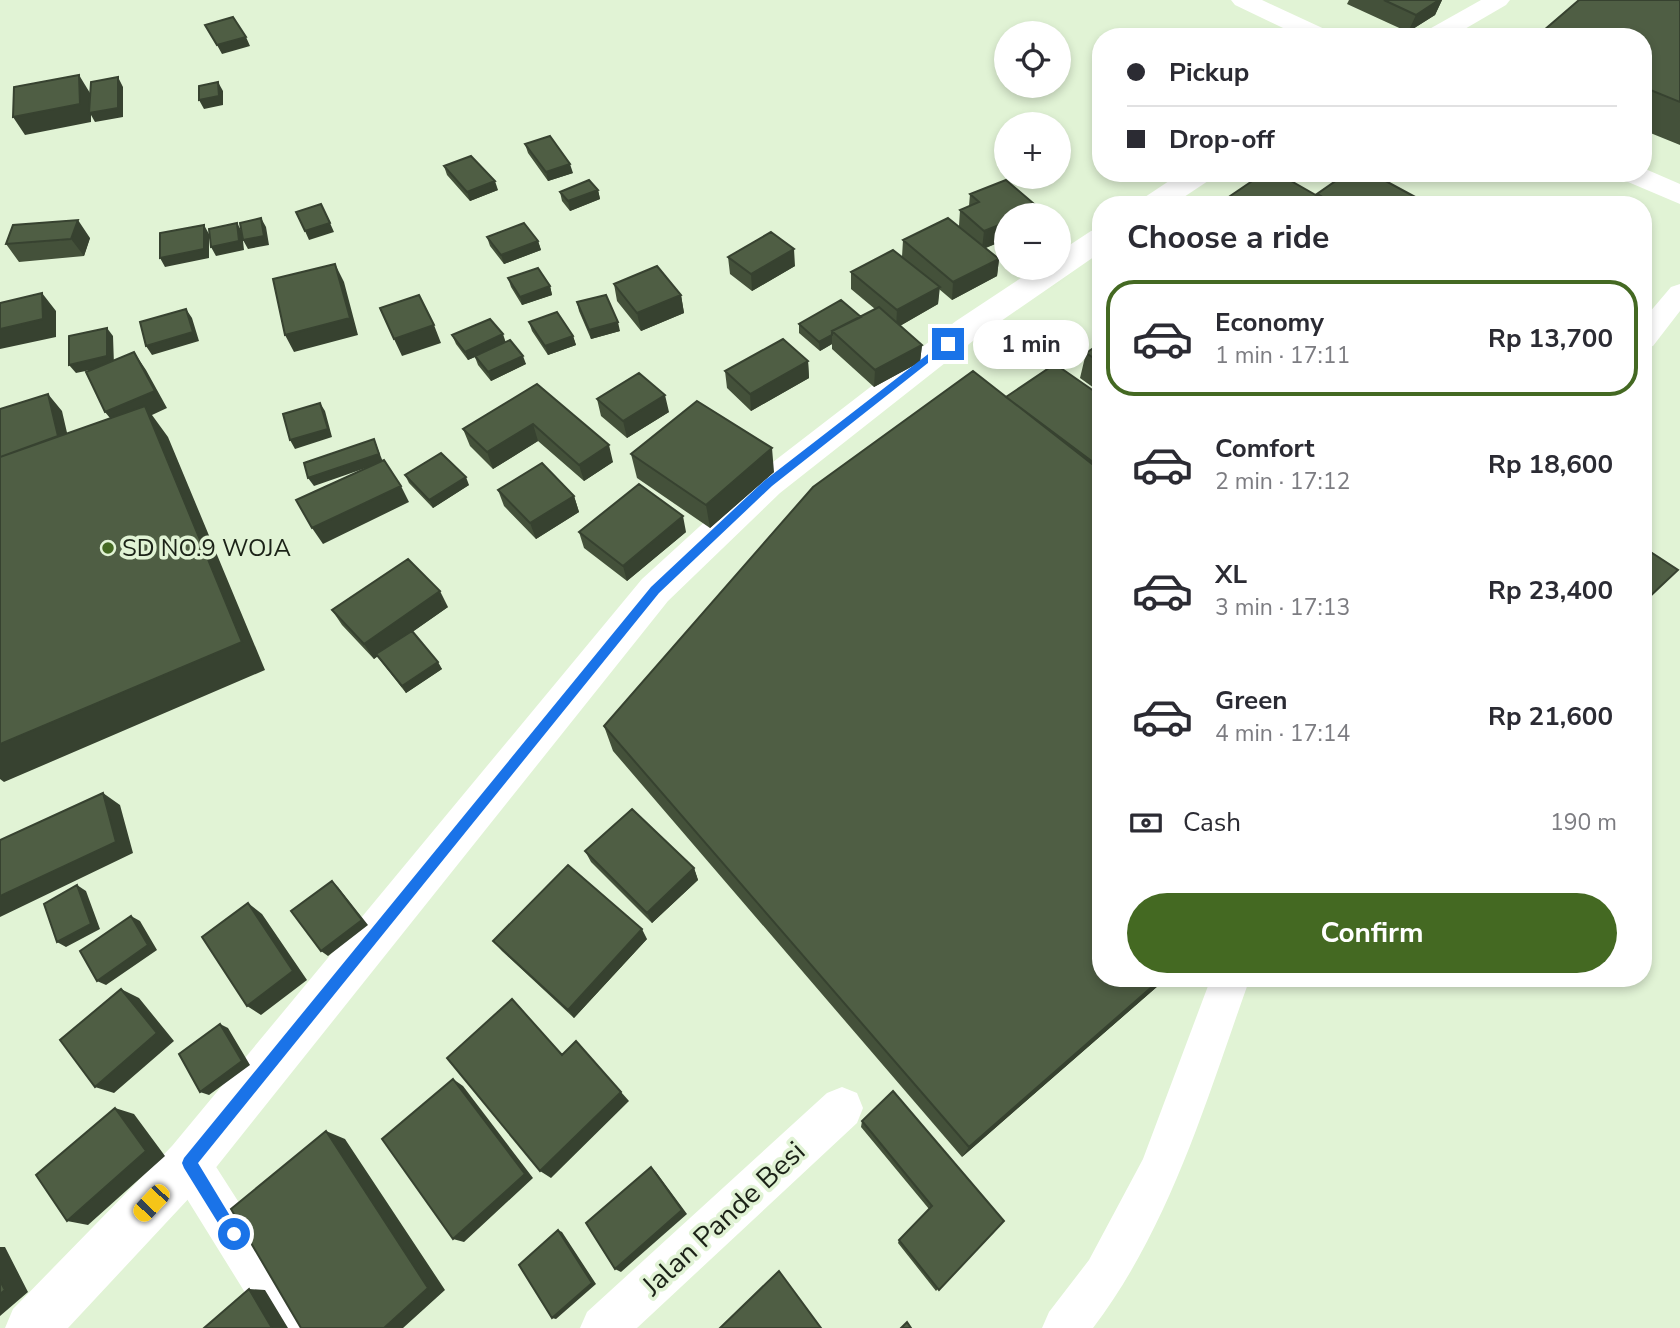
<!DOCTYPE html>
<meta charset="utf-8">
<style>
:root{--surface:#fff;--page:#f7f7f7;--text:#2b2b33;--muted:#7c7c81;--line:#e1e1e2;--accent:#446922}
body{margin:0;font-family:"Nunito Sans",sans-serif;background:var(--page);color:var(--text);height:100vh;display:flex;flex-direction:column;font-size:26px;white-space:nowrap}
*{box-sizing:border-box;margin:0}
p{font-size:23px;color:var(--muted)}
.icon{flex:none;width:38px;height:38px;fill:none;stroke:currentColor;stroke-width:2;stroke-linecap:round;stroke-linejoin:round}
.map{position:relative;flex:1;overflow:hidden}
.details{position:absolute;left:1092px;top:196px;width:560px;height:791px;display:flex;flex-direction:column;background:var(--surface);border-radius:28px;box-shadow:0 4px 10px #0003}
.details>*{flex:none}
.guide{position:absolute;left:1092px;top:28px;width:560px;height:154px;border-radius:28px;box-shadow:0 4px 10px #0003;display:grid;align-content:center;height:154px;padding:0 35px;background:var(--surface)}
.buttons{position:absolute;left:994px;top:21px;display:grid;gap:14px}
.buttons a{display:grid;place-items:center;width:77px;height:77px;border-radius:50%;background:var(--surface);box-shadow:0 4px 10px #0003;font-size:35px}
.end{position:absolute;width:32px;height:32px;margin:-16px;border:9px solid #1a73e8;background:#fff;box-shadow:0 0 0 4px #fff}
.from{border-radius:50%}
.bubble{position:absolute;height:49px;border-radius:24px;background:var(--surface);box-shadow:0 4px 10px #0003;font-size:23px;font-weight:700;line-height:49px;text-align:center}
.car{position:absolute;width:21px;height:42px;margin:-21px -10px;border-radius:9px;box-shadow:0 0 5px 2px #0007;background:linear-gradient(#f5c518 24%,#345 0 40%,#f5c518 0 76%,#345 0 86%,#f5c518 0)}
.guide b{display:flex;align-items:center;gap:24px;height:66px;font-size:26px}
.guide b+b{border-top:2px solid var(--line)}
.guide i{width:18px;height:18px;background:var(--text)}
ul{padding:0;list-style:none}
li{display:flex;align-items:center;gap:21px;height:116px;margin:0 14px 10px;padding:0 21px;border:4px solid transparent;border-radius:28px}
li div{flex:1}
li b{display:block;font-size:26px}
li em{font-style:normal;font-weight:700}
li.selected{border-color:var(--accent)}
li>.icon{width:63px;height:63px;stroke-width:1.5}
h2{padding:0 35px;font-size:32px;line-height:84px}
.pay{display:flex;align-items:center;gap:18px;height:77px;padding:0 35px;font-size:26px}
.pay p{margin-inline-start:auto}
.button{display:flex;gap:14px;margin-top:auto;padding:14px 35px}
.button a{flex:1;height:80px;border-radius:42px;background:var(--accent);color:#fff;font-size:28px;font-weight:700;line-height:80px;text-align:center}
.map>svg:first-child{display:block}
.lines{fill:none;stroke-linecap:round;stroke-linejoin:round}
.minor{fill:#fff;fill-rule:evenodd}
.tertiary{fill:#fff;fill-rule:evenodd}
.primary{fill:#fff;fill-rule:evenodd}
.trunk{fill:#fff;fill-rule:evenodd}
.wall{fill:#44513a}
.shaded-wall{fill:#374230}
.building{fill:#4f5e44;stroke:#374230;stroke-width:2}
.route{fill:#1a73e8}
.poi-dot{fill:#446922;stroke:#e1f3d5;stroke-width:2.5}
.labels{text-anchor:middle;stroke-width:7;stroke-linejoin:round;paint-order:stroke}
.poi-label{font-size:24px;fill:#1b2217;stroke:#e1f3d5;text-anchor:start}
.near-street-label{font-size:28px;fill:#1b2217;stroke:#e1f3d5}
</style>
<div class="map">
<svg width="1680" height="1328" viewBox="0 0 1680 1328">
<rect width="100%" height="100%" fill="#e1f3d5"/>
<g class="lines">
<path class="minor" d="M1680,284V311L1653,346L1643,348V320L1671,287Z
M1211,978H1250C1207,1098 1171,1225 1093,1328H1042L1049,1312L1089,1260L1143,1159Z
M842,1087L857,1093L863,1108L857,1123L637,1328H580L587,1312L827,1093Z
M189,1142L204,1148L309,1312L316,1328H267L174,1178L168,1163L174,1148Z"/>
<path class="tertiary" d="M1481,0H1510L1506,5L1451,37H1421L1424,32Z"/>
<path class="primary" d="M1181,173H1215L1211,179L1172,205H1138L1142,199Z
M1101,229V252L978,337L780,493L668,601L206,1180L68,1328H5L13,1309L172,1146L642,579L756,475L956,321L1036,268H1059V252L1091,231Z"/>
<path class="trunk" d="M1231,0H1262L1331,32L1334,37H1302L1235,5Z
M1643,168L1680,184V204L1621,179L1617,173H1643Z"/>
</g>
<path class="wall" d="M1349,0H1442L1435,15L1408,32L1347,4Z
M1680,0V145L1643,130V37Z
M525,144L573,173L548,181L528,153Z
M444,166L498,190L470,201L447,175Z
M598,190L600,199L570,211L562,201L560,192Z
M970,194L1006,215V247L1000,242L986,248L999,259L997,276L952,300L939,289L938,304L900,326L922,345L920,362L874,387L832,349V344L820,351L799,333V324L861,317L875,309L851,289V272L902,257L903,240L959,226L960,210L969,206Z
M1317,194L1430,205H1217L1316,196Z
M487,237L538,241L541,250L504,264L490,246Z
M90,238L84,256L19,262L6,244Z
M728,257L795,266L752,291L730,274Z
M508,278L550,286L552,295L522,305L511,287Z
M614,284L681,295L684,313L641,331L617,301Z
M577,302L620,331L591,339L579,311Z
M529,322L573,336L576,345L548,355L532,331Z
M452,335L505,342L526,364L491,381L478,365L475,357L468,360L456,344Z
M1101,343V393L1080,378L1086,353Z
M808,361L809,378L751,411L727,388L725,371Z
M537,384L613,462L584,481L538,441L493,469L470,446L463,429Z
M1101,396V978H1167L962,1157L613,751L604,726L1006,397Z
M597,399L669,412L627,438L601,416Z
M631,454L774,472L710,528L637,478Z
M405,475L469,485L433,508L409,483Z
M498,490L574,496L579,512L536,539L504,506Z
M579,532H686L627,581L584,548Z
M448,607L412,632L442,669L406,693L377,656L374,659L342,625L332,610Z
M585,851L694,868L698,880L652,923L591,862Z
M647,939L574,1018L502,951L493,941Z
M1385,978H1394L1389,982Z
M862,1121L1004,1221L936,1291L898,1243L899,1240L929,1209L861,1127Z"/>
<path class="shaded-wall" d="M1439,0H1442L1435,15L1408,32L1416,15Z
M246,37L250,46L222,54L217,45Z
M79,75L90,93L118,77L123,87V117L95,122L91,115V122L25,135L13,117Z
M218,82L223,91V105L204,109L199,100Z
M570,164L573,173L548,181L546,172Z
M495,181L498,190L470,201L467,192Z
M598,190L600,199L570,211L568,201Z
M261,218L266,227L269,245L248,249L243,240Z
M78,220L90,238L84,256L71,239Z
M237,223L242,232L244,250L216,256L211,247Z
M330,223L334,232L309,240L305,231Z
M1002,224L1000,242L982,249L984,231Z
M204,225L209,234V258L165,267L160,258Z
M538,241L541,250L504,264L501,255Z
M794,249L795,266L752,291L751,274Z
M999,259L997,276L952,300L953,282Z
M335,264L344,282L358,335L294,352L285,335Z
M550,286L552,295L522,305L520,297Z
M940,287L938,304L896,328L897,310Z
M42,293L56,311V337L0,349V329Z
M681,295L684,313L641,331L637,313Z
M186,309L192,318L199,341L152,355L146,346Z
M618,322L620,331L591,339L589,330Z
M434,325L441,343L402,356L394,339Z
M107,328L113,336L114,365L76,373L69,365Z
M503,334L506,343L468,360L465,352Z
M832,335V344L820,351L819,342Z
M573,336L576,345L548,355L545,346Z
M922,345L920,362L874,387L875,370Z
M134,352L146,370L167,408L152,415L168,437L265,670L4,782L0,779V744L119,429L105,412Z
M523,356L526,364L491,381L488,372Z
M808,361L809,378L751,411L750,394Z
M48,394L62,411L74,463L5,487Z
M665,395L669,412L627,438L623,421Z
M320,403L325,411L332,437L295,449L290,440Z
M533,424L538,441L493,469L487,452Z
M374,439L383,462L314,486L308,478Z
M609,445L613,462L584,481L579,465Z
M772,448L774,472L710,528L706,505Z
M466,477L469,485L433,508L429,500Z
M401,486L409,502L323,544L312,528Z
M574,496L579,512L536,539L530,523Z
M683,516L686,532L627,581L623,566Z
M440,591L448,607L374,659L364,644Z
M438,662L442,669L406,693L402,686Z
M103,793L120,805L133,853L0,917V896Z
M694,868L698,880L652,923L647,913Z
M332,881L338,887L368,925L328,956L321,951Z
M77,885L86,891L100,929L66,947L57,942Z
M248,903L262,914L307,980L261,1015L247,1006Z
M131,916L140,921L157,950L106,985L97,981Z
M642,929L647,939L574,1018L568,1010Z
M1162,978H1167L962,1157L969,1147Z
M121,989L139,998L174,1041L114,1093L95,1087Z
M220,1024L228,1028L250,1065L209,1095L200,1092Z
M453,1079L463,1086L533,1178L464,1242L453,1239Z
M621,1092L629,1101L551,1178L540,1171Z
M115,1108L134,1114L165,1156L88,1225L67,1221Z
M326,1131L345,1139L445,1290L403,1328H384Z
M651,1167L656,1172L687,1214L621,1272L615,1269Z
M558,1230L562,1232L596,1284L556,1319L552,1318Z
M0,1247H5L28,1292L0,1316Z
M249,1289L265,1290L288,1328H272Z"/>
<path class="building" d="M1384,0H1439L1416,15Z
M1579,0H1680V102L1643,87V37H1536Z
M233,17L246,37L217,45L205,25Z
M79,75L80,104L13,117L14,87Z
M118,77V108L89,113L91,82Z
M218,82L219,96L199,100V86Z
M550,136L570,164L546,172L525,144Z
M471,156L495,181L467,192L444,166Z
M1264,173H1277L1333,205H1217Z
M1347,173H1371L1430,205H1337L1317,194Z
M589,180L598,190L568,201L560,192Z
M1006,180L1047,215H1006V227L1002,224L984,231L960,210L979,202L970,194Z
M321,204L330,223L305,231L296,212Z
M261,218L264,236L243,240L240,223Z
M948,218L999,259L953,282L903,240Z
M78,220L71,239L6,244L13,225Z
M237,223L239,241L211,247L209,229Z
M524,223L538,241L501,255L487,237Z
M204,225V249L160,258V233Z
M771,232L794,249L751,274L728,257Z
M893,250L940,287L897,310L851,272Z
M335,264L350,318L285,335L273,279Z
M657,266L681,295L637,313L614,284Z
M538,268L550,286L520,297L508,278Z
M42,293L43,319L0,329V303Z
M419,295L434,325L394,339L380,308Z
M606,295L618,322L589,330L577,302Z
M841,300L861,317L832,331V335L819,342L799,324Z
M879,307L922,345L875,370L832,331Z
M186,309L193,332L146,346L140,322Z
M557,312L573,336L545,346L529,322Z
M490,319L503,334L465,352L452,335Z
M107,328V356L69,365V336Z
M783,339L808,361L750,394L725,371Z
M510,340L523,356L488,372L475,356Z
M1101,343V363L1086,353Z
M134,352L155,391L105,412L86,372Z
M1055,364L1101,396V468L1006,397Z
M973,371L1101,471V978H1162L969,1147L604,726L813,487Z
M639,373L665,395L623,421L597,399Z
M537,384L609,445L579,465L533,424L487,452L463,429Z
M48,394L58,436L0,457V409Z
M697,401L772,448L706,505L631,454Z
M320,403L328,429L290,440L283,414Z
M145,406L242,642L0,744V457Z
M374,439L379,454L308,478L304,463Z
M441,453L466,477L429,500L405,475Z
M384,460L401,486L312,528L296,500Z
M542,463L574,496L530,523L498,490Z
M639,484L683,516L623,566L579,532Z
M1643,547L1678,570L1645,601L1643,600Z
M408,559L440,591L364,644L332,610Z
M412,631L438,662L402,686L376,654Z
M103,793L116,842L0,896V840Z
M632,809L694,868L647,913L585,851Z
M568,865L642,929L568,1010L493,941Z
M332,881L362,920L321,951L291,911Z
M77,885L91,924L57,942L44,904Z
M248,903L293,971L247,1006L202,937Z
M131,916L148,945L97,981L80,951Z
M121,989L157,1033L95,1087L60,1040Z
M512,999L562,1055L576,1041L621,1092L540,1171L447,1058Z
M220,1024L242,1061L200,1092L179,1054Z
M453,1079L525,1174L453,1239L382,1139Z
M893,1091L1004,1221L939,1290L899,1240L932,1206L862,1121Z
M115,1108L146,1151L67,1221L36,1175Z
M326,1131L428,1288L384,1328H301L231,1209Z
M651,1167L682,1210L615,1269L586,1223Z
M558,1230L592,1283L552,1318L519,1265Z
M779,1271L821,1328H720Z
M0,1281L5,1290L0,1294Z
M249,1289L272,1328H204Z
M907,1322L911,1328H901Z"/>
<path class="route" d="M945,341L952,344L772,486L659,593L198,1163L241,1234L239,1239L234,1241L228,1239L184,1168L182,1163L184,1158L651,587L764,481Z"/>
<circle class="poi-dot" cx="108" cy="548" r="7"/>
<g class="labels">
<g class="poi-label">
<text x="122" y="556">SD NO.9 WOJA</text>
</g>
<g class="near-street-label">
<text transform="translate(723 1218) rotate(-43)" y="10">Jalan Pande Besi</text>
</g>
</g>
</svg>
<div class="buttons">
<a><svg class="icon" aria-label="locate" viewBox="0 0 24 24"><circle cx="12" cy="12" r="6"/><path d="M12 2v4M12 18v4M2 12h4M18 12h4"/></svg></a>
<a>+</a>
<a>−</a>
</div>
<i class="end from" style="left:234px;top:1234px"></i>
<i class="end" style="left:948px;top:344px"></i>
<div class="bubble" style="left:973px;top:320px;width:116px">1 min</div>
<i class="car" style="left:151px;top:1203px;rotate:223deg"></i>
<div class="guide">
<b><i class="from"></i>Pickup</b>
<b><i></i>Drop-off</b>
</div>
<section class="details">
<h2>Choose a ride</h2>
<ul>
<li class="selected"><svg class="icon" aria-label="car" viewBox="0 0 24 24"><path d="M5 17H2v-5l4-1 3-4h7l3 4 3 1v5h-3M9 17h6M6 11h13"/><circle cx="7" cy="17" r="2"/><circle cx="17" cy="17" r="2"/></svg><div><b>Economy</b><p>1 min · 17:11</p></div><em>Rp 13,700</em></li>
<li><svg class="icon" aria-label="car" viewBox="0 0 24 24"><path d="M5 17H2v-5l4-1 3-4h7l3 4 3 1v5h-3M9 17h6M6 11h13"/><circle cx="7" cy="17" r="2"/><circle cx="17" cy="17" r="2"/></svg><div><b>Comfort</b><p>2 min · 17:12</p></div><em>Rp 18,600</em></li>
<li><svg class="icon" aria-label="car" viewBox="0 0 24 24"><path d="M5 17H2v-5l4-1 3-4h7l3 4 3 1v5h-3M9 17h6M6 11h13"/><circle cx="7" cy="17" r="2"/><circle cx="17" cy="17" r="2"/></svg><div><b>XL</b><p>3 min · 17:13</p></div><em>Rp 23,400</em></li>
<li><svg class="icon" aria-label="car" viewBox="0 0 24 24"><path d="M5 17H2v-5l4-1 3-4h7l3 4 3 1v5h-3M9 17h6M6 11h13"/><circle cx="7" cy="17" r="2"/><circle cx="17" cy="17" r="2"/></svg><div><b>Green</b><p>4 min · 17:14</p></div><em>Rp 21,600</em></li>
</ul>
<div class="pay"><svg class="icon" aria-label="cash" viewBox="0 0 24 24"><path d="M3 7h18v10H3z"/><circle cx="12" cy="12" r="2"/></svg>Cash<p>190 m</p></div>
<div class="button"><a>Confirm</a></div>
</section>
</div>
